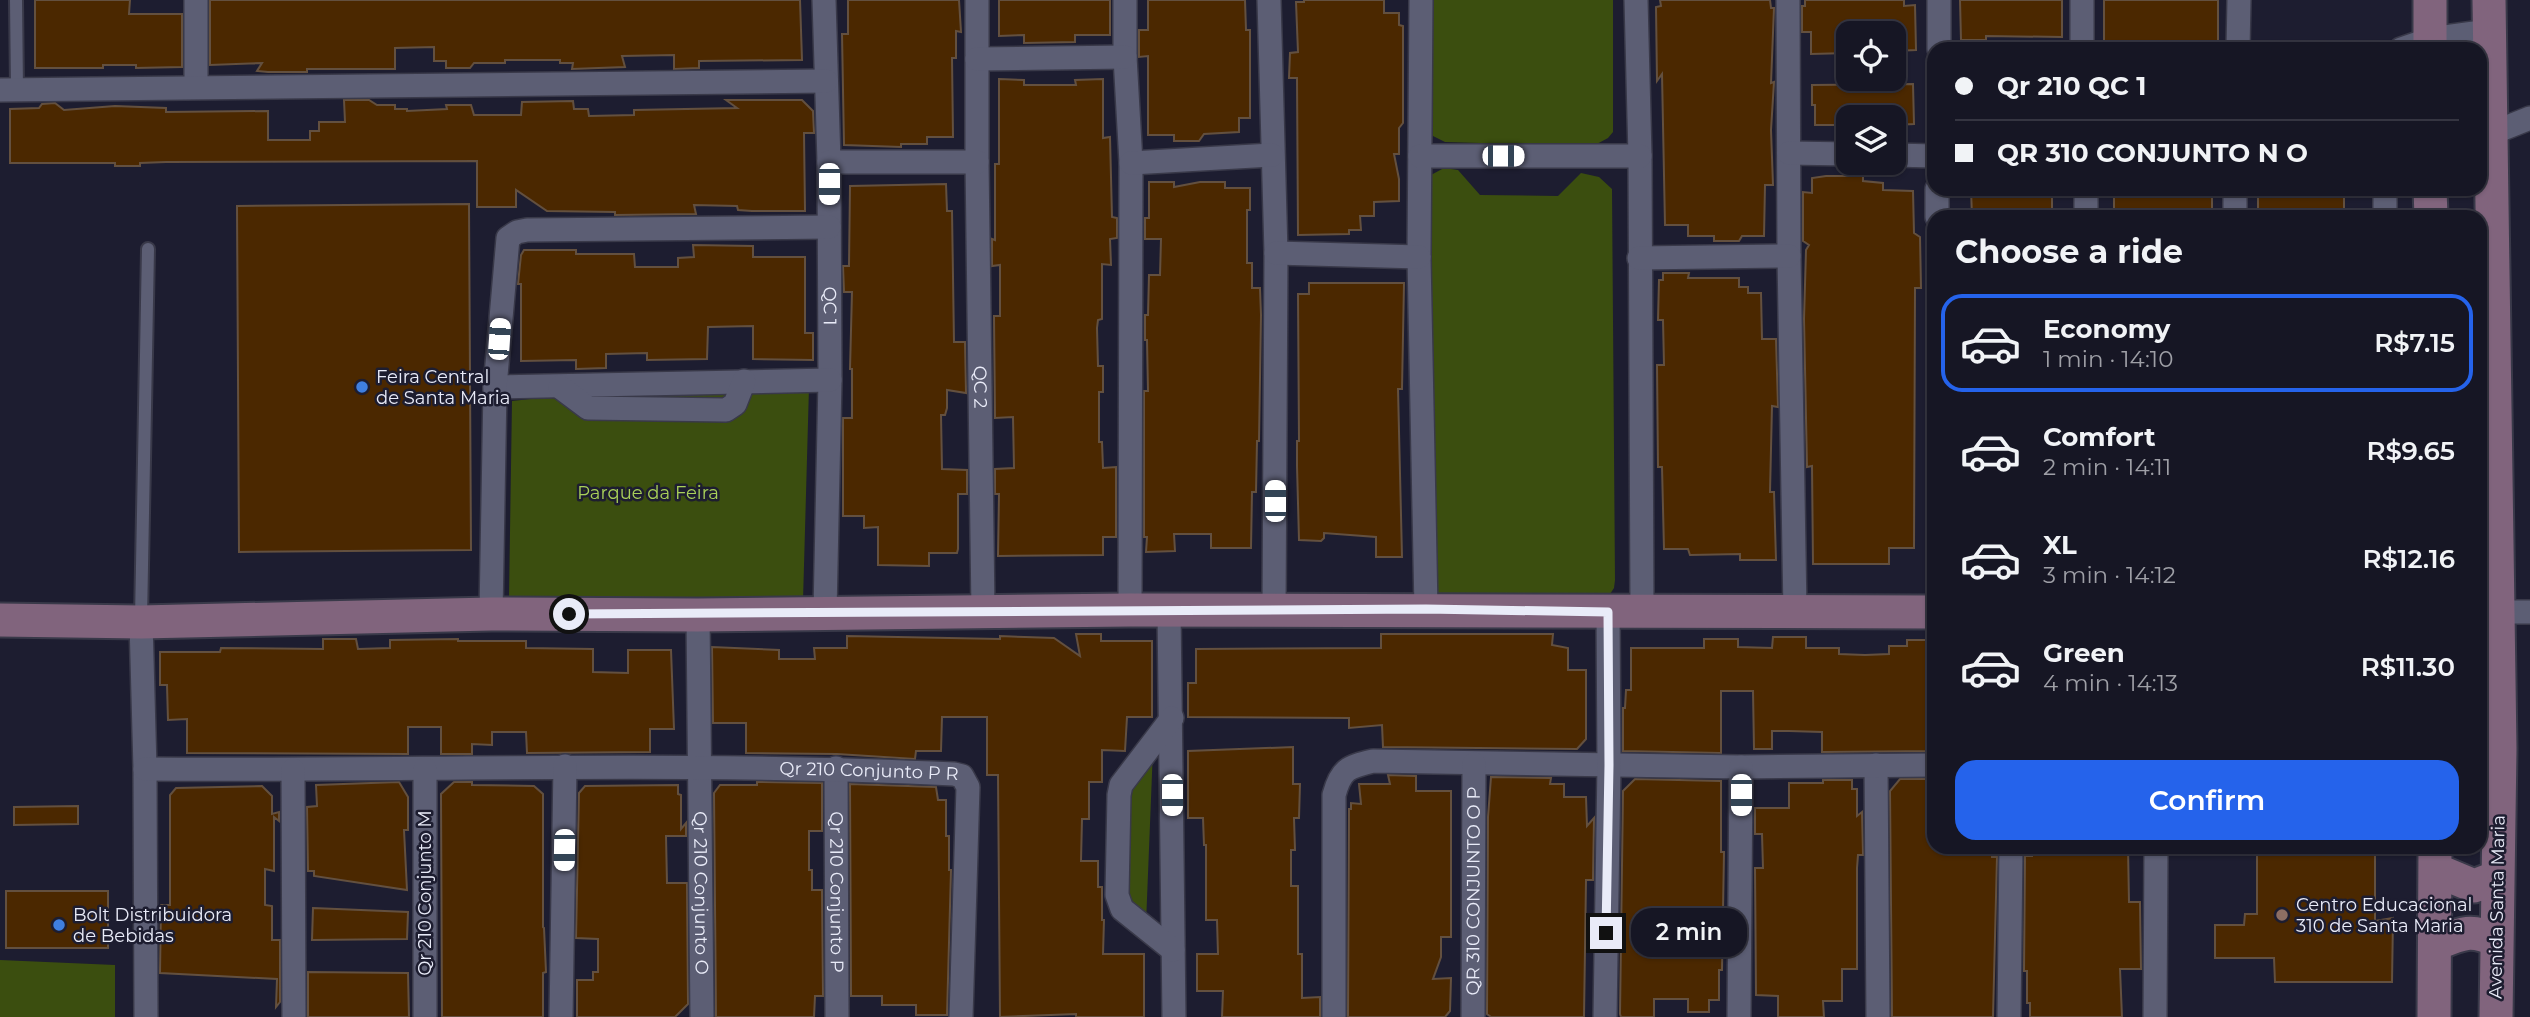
<!DOCTYPE html>
<meta charset="utf-8">
<style>
:root{--surface:#161624;--page:#1f1f2c;--text:#f1f3f6;--muted:#9e9fa6;--line:#353541;--accent:#2563eb}
body{margin:0;font-family:Montserrat,sans-serif;background:var(--page);color:var(--text);height:100vh;display:flex;flex-direction:column;font-size:26px;white-space:nowrap}
*{box-sizing:border-box;margin:0}
p{font-size:23px;color:var(--muted)}
.icon{flex:none;width:38px;height:38px;fill:none;stroke:currentColor;stroke-width:2;stroke-linecap:round;stroke-linejoin:round}
.map{position:relative;flex:1;overflow:hidden}
.side{position:absolute;left:1927px;top:210px;width:560px;height:644px;display:flex;flex-direction:column;background:var(--surface);border-radius:21px;box-shadow:0 2px 5px #0004,0 0 0 2px var(--line)}
.side>*{flex:none}
.banner{position:absolute;left:1927px;top:42px;width:560px;height:154px;border-radius:21px;box-shadow:0 2px 5px #0004,0 0 0 2px var(--line);display:grid;align-content:center;height:154px;padding:0 28px;background:var(--surface)}
.fabs{position:absolute;left:1836px;top:21px;display:grid;gap:14px}
.fabs a{display:grid;place-items:center;width:70px;height:70px;border-radius:14px;background:var(--surface);box-shadow:0 2px 5px #0004,0 0 0 2px var(--line);font-size:35px}
.end{position:absolute;width:32px;height:32px;margin:-16px;border:9px solid #e9ebf8;background:#111;box-shadow:0 0 0 4px #111}
.from{border-radius:50%}
.bubble{position:absolute;height:49px;border-radius:21px;background:var(--surface);box-shadow:0 2px 5px #0004,0 0 0 2px var(--line);font-size:23px;font-weight:600;line-height:49px;text-align:center}
.car{position:absolute;width:21px;height:42px;margin:-21px -10px;border-radius:9px;box-shadow:0 0 5px 2px #0007;background:linear-gradient(#fff 24%,#345 0 40%,#fff 0 76%,#345 0 86%,#fff 0)}
.banner b{display:flex;align-items:center;gap:24px;height:66px;font-size:26px}
.banner b+b{border-top:2px solid var(--line)}
.banner i{width:18px;height:18px;background:var(--text)}
ul{padding:0;list-style:none}
li{display:flex;align-items:center;gap:21px;height:98px;margin:0 14px 10px;padding:0 14px;border:4px solid transparent;border-radius:21px}
li div{flex:1}
li b{display:block;font-size:26px}
li em{font-style:normal;font-weight:600}
li.on{border-color:var(--accent)}
li>.icon{width:63px;height:63px;stroke-width:1.5}
h2{padding:0 28px;font-size:32px;line-height:84px}
.cta{display:flex;gap:14px;margin-top:auto;padding:14px 28px}
.cta a{flex:1;height:80px;border-radius:21px;background:var(--accent);color:#fff;font-size:28px;font-weight:600;line-height:80px;text-align:center}
.map>svg:first-child{display:block}
.green{fill:#3b4e0f}
.building{fill:#4b2800;stroke:#63503f;stroke-width:2}
.lines{fill:none;stroke-linecap:round;stroke-linejoin:round}
.lane-casing{stroke:#393949;stroke-width:16}
.street-casing{stroke:#393949;stroke-width:26}
.secondary-casing{stroke:#393949;stroke-width:37}
.lane{stroke:#5c5e74;stroke-width:12}
.street{stroke:#5c5e74;stroke-width:23}
.secondary{stroke:#81647d;stroke-width:33}
.route{stroke:#e9ebf8;stroke-width:9}
.shop-dot{fill:#3f7fe0;stroke:#1d1d30;stroke-width:2.5}
.education-dot{fill:#8d6e63;stroke:#1d1d30;stroke-width:2.5}
.labels{text-anchor:middle;stroke-width:5;stroke-linejoin:round;paint-order:stroke}
.street-label{font-size:18px;fill:#e9ebf8;stroke:#1d1d30}
.poi-label{font-size:18px;fill:#e9ebf8;stroke:#1d1d30;text-anchor:start}
.park-label{font-size:18px;fill:#a9d059;stroke:#1d1d30}
</style>
<div class="map">
<svg width="2530" height="1017" viewBox="0 0 2530 1017">
<rect width="100%" height="100%" fill="#1d1d30"/>
<path class="green" d="M1424,0H1613V132L1608,138L1593,146L1445,142L1433,136L1429,131Z
M1444,168L1458,170L1480,195L1558,196L1581,173L1599,177L1612,189L1615,580L1614,588L1606,600H1435L1427,181L1431,175Z
M642,387H809L803,601L509,598L512,401Z
M1153,749L1146,924L1120,901L1122,791Z
M0,960L115,965V1017H0Z"/>
<path class="building" d="M35,0H130L129,14H182V67L136,68V65H103V68H35Z
M210,0H800L802,60L699,61V68L674,69V55L622,56L625,67L572,69L573,63H560V60H505V63H474L470,68H446V61H434V47L395,48V69H307V72H268L257,71L262,63L210,65Z
M848,0H959L961,32L956,31V58H952L953,137H927V144H901V147L844,145L842,34H848Z
M999,0H1110V35H1075V42L1024,43V35L999,36Z
M1148,0H1245L1246,30H1250V118H1239V132L1204,134L1199,141H1174V135H1148V56L1139,57V30H1148Z
M1304,0H1384V13H1399V25L1403,26V123L1399,128V154H1394L1399,179V201L1374,202V216H1360L1361,230H1349V234L1298,235L1297,78H1289L1290,53L1298,52L1296,2H1304Z
M1660,0H1770L1771,8H1774L1771,83L1774,82L1771,130L1773,185H1765L1764,236H1742L1739,241H1714V236H1688V225H1665L1662,74L1657,81L1656,7L1661,6Z
M1805,0H1904V6L1915,5L1916,50L1894,51V33H1848V53L1811,54V32H1802V6H1805Z
M1960,0H2062V37L1986,36V40H1961Z
M2104,0H2218V49H2104Z
M999,79L1024,80V85H1076L1075,80L1103,79V138L1110,137L1112,217L1117,218V238L1110,239L1111,265L1102,264V319L1098,320L1097,328L1098,366H1103V392H1099V442H1102L1103,468L1116,467V537H1103V555L998,556L999,494H995V469L1014,468L1013,417L995,418L994,316H1000V265L992,266V239L995,240V164H999Z
M1913,84L1914,124L1894,125V117H1848V125H1815V105H1812V85Z
M344,100H369L377,105H395V109H407V111L447,109L446,105H471L474,115H521L522,102L573,101L574,109H588L589,116L634,115V110L737,108L726,100H802L813,111L814,133H804L805,211H752L738,210L737,206L694,205L696,214L615,215V212L547,211L516,190V207H477V161L166,162L140,163V166H115V163H10V109L39,108L42,104L55,103L64,110L115,106L166,108V112L268,111V140H310V131H319V122H345Z
M1826,176H1863V181L1883,183V190L1913,191L1914,233L1920,237L1921,288H1915L1914,548H1889V564H1813L1812,466L1807,467L1804,319L1806,250L1809,245L1803,241V192L1812,193V178Z
M1149,182H1174V187L1200,182H1225V188H1250V210H1247V263H1252V288H1260L1261,315L1259,441H1257L1256,492H1252L1251,548H1211V534H1174L1175,551L1146,552L1147,537H1144V391H1148L1147,340H1145V315H1148L1149,275H1160L1161,239H1145V218H1149Z
M946,184L947,211H952L954,342H965L966,393L947,390V408L945,415H941L942,469L967,470V494H958V549L957,553H929V566L878,565V527L864,528V516H843V418H852V369H850L852,292H844L843,266H849L850,186Z
M1971,189H2052V217H1972Z
M2114,189H2212V217H2114Z
M2258,189H2344V213H2330V217H2258Z
M469,204L471,550L239,552L237,206Z
M693,245L753,246V257H805V333H813V360L753,359V326L708,327L707,359L647,360V353L606,354V368L576,369V360L521,361V284H518L521,255L524,250H576V254H634L635,267H678V258L694,257Z
M1663,273H1689L1688,278H1739V287H1748V293H1761L1762,339H1776L1778,407L1772,406L1770,492H1774L1776,560H1740V554L1690,555L1688,549H1664L1662,467H1658L1657,365H1664L1663,320H1658L1659,280H1663Z
M1309,283H1404L1402,389H1398L1402,557H1376V537L1324,533V538L1321,541L1299,540L1297,466V441H1299L1298,294H1309Z
M1076,634H1101V641H1152V717H1127L1125,751L1102,750V782H1089V819H1082L1081,861H1098V887H1102V920H1104L1103,954H1144V1017H1076V1014L1000,1017L998,775H987V717H942L941,751H916L915,759L837,754L746,753V723H713L712,647L779,650V659H815L814,648H847V636L1000,639V636L1025,637L1054,638L1080,656Z
M1381,634H1553L1552,645L1568,648V670H1586V739L1577,749L1383,747L1382,725L1349,728V718L1188,717V683H1196V649L1381,648Z
M1773,637H1806V648H1839V654L1865,655L1889,654V646H1907V640H1934V751L1822,752V732L1789,731H1772V749H1754L1753,691H1721V753L1623,751V708H1625L1626,690H1631V648H1704V639H1738V647L1772,648Z
M323,639H356L358,649L390,648V640L458,639V641H526V648L593,649V672L628,673V650H671L674,729H650V752L527,753L526,732H492V745L472,744V754H441V727H408V754L187,753V719L168,720L167,685H160V652H220L221,648L323,649Z
M1293,747V784H1300L1299,818H1294L1295,850H1291V886H1298V954H1302V998L1320,997V1017H1222L1223,991H1197V954H1218L1217,920H1206V845H1204L1203,818H1188V751Z
M1388,775L1416,776V791H1451V937H1441V957L1433,979L1451,978L1450,1011L1445,1017H1348L1349,809H1351V803L1361,804L1359,784H1390Z
M1491,777L1551,778L1550,784H1564V797H1586L1587,826L1594,818L1593,880H1586L1584,1017H1491L1487,1014L1488,817Z
M1635,779L1721,781V852H1724L1722,970H1719V1000H1709V1012H1688V999H1654V1017H1621L1620,1014L1623,791Z
M1900,779H1934V847H1992V857H1997L1993,1017H1892L1890,791Z
M1823,780H1852V789H1857V816L1862,812L1863,855H1858L1857,868V969H1842V1001H1823L1824,1017H1778V996L1756,995L1755,868H1763L1762,834H1755V808H1789V783H1823Z
M399,782L408,797V830H404L407,890L314,876V871H308L307,807L317,806L316,785Z
M454,782H472V785L534,786L543,794V927L544,928L546,972L543,973V1017H442L441,794Z
M757,782L822,783V831H809V870H812V890H822L823,996H815L814,1017H716L714,793L720,785H757Z
M850,784L936,787L938,800H946V836H949V870H951L947,1015H916V1005H882V996H851Z
M678,785V794L681,795V829L686,823V836H666L667,883H687L688,1004L675,1017H577V980H593V972H598V939L576,938L579,793L585,786Z
M262,786L272,796V814L279,812V821L274,817V871L265,869V905L272,906V940H280V1002L276,1007L277,979L160,973L161,905H170V795L176,788Z
M78,806V824L14,825V807Z
M2032,847H2128L2129,902H2140L2141,969H2120L2122,1017H2030V1003H2027V971H2024L2025,856H2032Z
M2257,847H2375V921L2393,918L2392,982H2275L2274,958H2215V925H2244L2245,914H2257Z
M6,891H108V948H6Z
M313,908L408,912L407,939L312,940Z
M308,972L408,973L409,1017H308Z"/>
<g class="lines">
<defs>
<path id="lane" d="M16,0L17,89
M141,619L148,249"/>
<g id="street">
<path d="M196,0V86"/>
<path id="s1" d="M824,0L829,162L830,380L825,612"/>
<path id="s2" d="M977,0V162L983,611"/>
<path d="M1125,0V57L1131,163L1130,610"/>
<path d="M1269,0L1276,253L1274,611"/>
<path d="M1421,0L1419,257L1426,609"/>
<path d="M1636,0L1640,156L1642,611"/>
<path d="M1788,0L1789,256L1795,612"/>
<path d="M1939,0V49"/>
<path d="M2082,0V49"/>
<path d="M2238,49L2239,0"/>
<path d="M2401,49L2430,39L2489,31"/>
<path d="M977,59L1125,57"/>
<path d="M0,90L826,81"/>
<path d="M2490,134L2530,118"/>
<path d="M1789,153L1848,154"/>
<path d="M1894,155L1934,156"/>
<path d="M1420,156H1640"/>
<path d="M829,162H977"/>
<path d="M1131,163L1272,155"/>
<path d="M1937,189V217"/>
<path d="M2235,189V217"/>
<path d="M2385,189V217"/>
<path d="M2086,217V189"/>
<path d="M1276,253L1419,257"/>
<path d="M1639,258L1789,256"/>
<path d="M495,387L830,380"/>
<path d="M560,387L588,408L726,410L735,404L744,381"/>
<path d="M1169,611L1174,1017"/>
<path d="M2497,612H2530"/>
<path d="M491,614L495,387L508,238L517,232L527,230L829,227"/>
<path id="s3" d="M698,615L702,1017"/>
<path d="M141,622L145,769L146,1017"/>
<path d="M1172,718L1121,785L1119,795L1117,895L1122,909L1173,950"/>
<path d="M1876,765L1878,1017"/>
<path id="s4" d="M836,768L837,1017"/>
<path id="s5" d="M145,769C415,771 685,761 954,774L962,776L968,787L961,1017"/>
<path d="M293,770L294,1017"/>
<path d="M425,1017V769"/>
<path d="M561,1017L565,766"/>
<path d="M1334,1017V795C1341,769 1348,767 1373,761L1741,767L1934,765"/>
<path id="s6" d="M1473,1017L1474,764"/>
<path d="M1605,1017L1609,765L1608,612"/>
<path d="M1739,1017L1741,767"/>
<path d="M2009,1017L2011,847"/>
<path d="M2155,1017L2156,847"/>
</g>
<path id="secondary" d="M2489,0L2500,749L2496,1017
M2430,49V0
M2430,189L2431,217
M0,620L141,622L491,614L698,615L1130,610L1934,612
M2436,870L2474,886L2497,877
M2436,944C2460,934 2470,928 2495,940
M2434,1017L2435,847"/>
</defs>
<use href="#lane" class="lane-casing"/>
<use href="#street" class="street-casing"/>
<use href="#secondary" class="secondary-casing"/>
<use href="#lane" class="lane"/>
<use href="#street" class="street"/>
<use href="#secondary" class="secondary"/>
</g>
<g class="lines">
<path class="route" d="M569,614L1426,609L1608,612L1609,765L1606,933"/>
</g>
<g class="shop-dot">
<circle cx="362" cy="387" r="7"/>
<circle cx="59" cy="925" r="7"/>
</g>
<circle class="education-dot" cx="2282" cy="915" r="7"/>
<g class="labels">
<g class="street-label">
<text dy="6" stroke="none"><textPath href="#s1" startOffset="306">QC 1</textPath></text>
<text dy="6" stroke="none"><textPath href="#s2" startOffset="387">QC 2</textPath></text>
<text dy="6" stroke="none"><textPath href="#s5" startOffset="724">Qr 210 Conjunto P R</textPath></text>
<text dy="6" stroke="none"><textPath href="#s6" startOffset="126">QR 310 CONJUNTO O P</textPath></text>
<text dy="6" stroke="none"><textPath href="#s3" startOffset="278">Qr 210 Conjunto O</textPath></text>
<text transform="translate(425 893) rotate(-90)" y="6">Qr 210 Conjunto M</text>
<text dy="6" stroke="none"><textPath href="#s4" startOffset="124">Qr 210 Conjunto P</textPath></text>
<text transform="translate(2497 907) rotate(-89)" y="6">Avenida Santa Maria</text>
</g>
<g class="poi-label">
<text x="376" y="383">Feira Central<tspan x="376" dy="21">de Santa Maria</tspan></text>
<text x="2296" y="911">Centro Educacional<tspan x="2296" dy="21">310 de Santa Maria</tspan></text>
<text x="73" y="921">Bolt Distribuidora<tspan x="73" dy="21">de Bebidas</tspan></text>
</g>
<g class="park-label">
<text x="648" y="499">Parque da Feira</text>
</g>
</g>
</svg>
<div class="fabs">
<a><svg class="icon" aria-label="locate" viewBox="0 0 24 24"><circle cx="12" cy="12" r="6"/><path d="M12 2v4M12 18v4M2 12h4M18 12h4"/></svg></a>
<a><svg class="icon" aria-label="layers" viewBox="0 0 24 24"><path d="M12 4l9 5-9 5-9-5zM3 14l9 5 9-5"/></svg></a>
</div>
<i class="end from" style="left:569px;top:614px"></i>
<i class="end" style="left:1606px;top:933px"></i>
<div class="bubble" style="left:1631px;top:908px;width:116px">2 min</div>
<i class="car" style="left:1503px;top:156px;rotate:90deg"></i>
<i class="car" style="left:829px;top:184px;rotate:180deg"></i>
<i class="car" style="left:499px;top:339px;rotate:4deg"></i>
<i class="car" style="left:1275px;top:501px;rotate:0deg"></i>
<i class="car" style="left:1172px;top:795px;rotate:180deg"></i>
<i class="car" style="left:1741px;top:795px;rotate:180deg"></i>
<i class="car" style="left:564px;top:850px;rotate:181deg"></i>
<div class="banner">
<b><i class="from"></i>Qr 210 QC 1</b>
<b><i></i>QR 310 CONJUNTO N O</b>
</div>
<section class="side">
<h2>Choose a ride</h2>
<ul>
<li class="on"><svg class="icon" aria-label="car" viewBox="0 0 24 24"><path d="M5 17H2v-5l4-1 3-4h7l3 4 3 1v5h-3M9 17h6M6 11h13"/><circle cx="7" cy="17" r="2"/><circle cx="17" cy="17" r="2"/></svg><div><b>Economy</b><p>1 min · 14:10</p></div><em>R$7.15</em></li>
<li><svg class="icon" aria-label="car" viewBox="0 0 24 24"><path d="M5 17H2v-5l4-1 3-4h7l3 4 3 1v5h-3M9 17h6M6 11h13"/><circle cx="7" cy="17" r="2"/><circle cx="17" cy="17" r="2"/></svg><div><b>Comfort</b><p>2 min · 14:11</p></div><em>R$9.65</em></li>
<li><svg class="icon" aria-label="car" viewBox="0 0 24 24"><path d="M5 17H2v-5l4-1 3-4h7l3 4 3 1v5h-3M9 17h6M6 11h13"/><circle cx="7" cy="17" r="2"/><circle cx="17" cy="17" r="2"/></svg><div><b>XL</b><p>3 min · 14:12</p></div><em>R$12.16</em></li>
<li><svg class="icon" aria-label="car" viewBox="0 0 24 24"><path d="M5 17H2v-5l4-1 3-4h7l3 4 3 1v5h-3M9 17h6M6 11h13"/><circle cx="7" cy="17" r="2"/><circle cx="17" cy="17" r="2"/></svg><div><b>Green</b><p>4 min · 14:13</p></div><em>R$11.30</em></li>
</ul>
<div class="cta"><a>Confirm</a></div>
</section>
</div>
